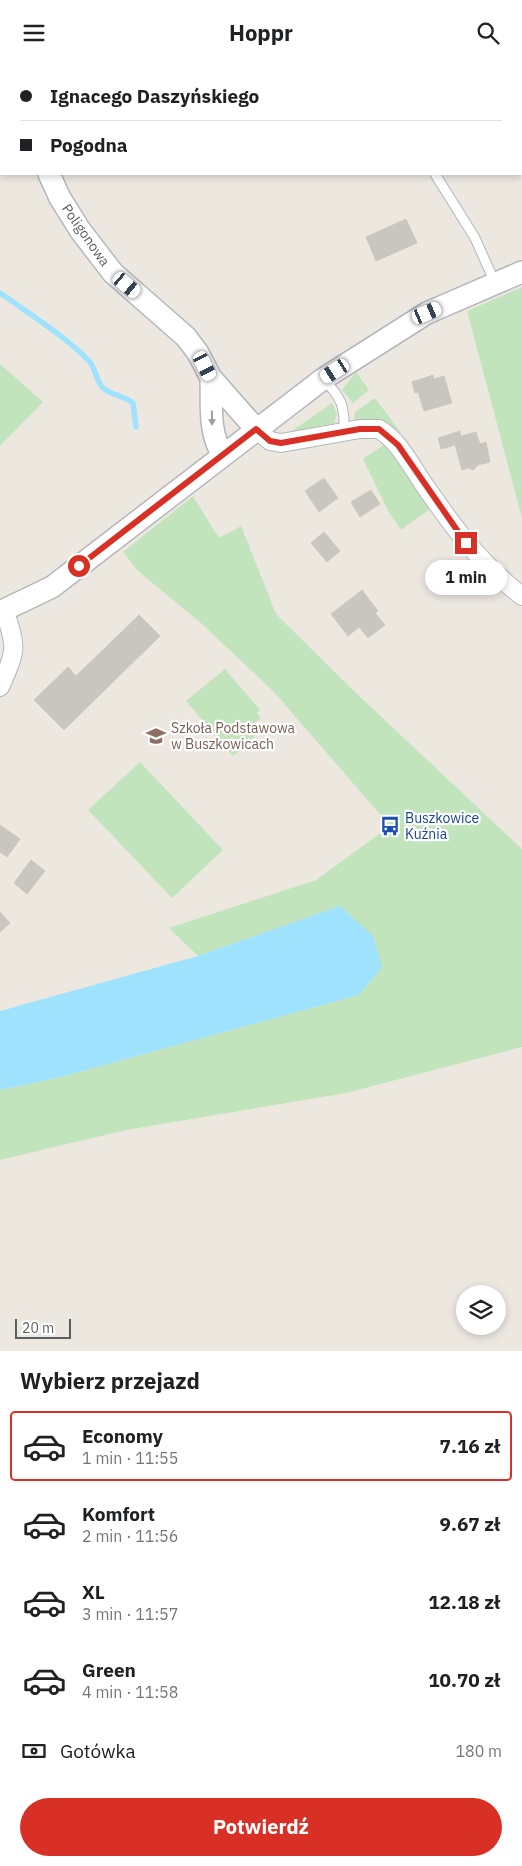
<!DOCTYPE html>
<html lang="pl">
<meta charset="utf-8">
<style>
:root{--surface:#fff;--page:#f2f2f2;--text:#202124;--muted:#757577;--line:#e0e0e0;--accent:#d93025}
body{margin:0;font-family:"IBM Plex Sans",sans-serif;background:var(--page);color:var(--text);height:100vh;display:flex;flex-direction:column;font-size:19px;white-space:nowrap}
*{box-sizing:border-box;margin:0}
p{font-size:16px;color:var(--muted)}
.icon{flex:none;width:28px;height:28px;fill:none;stroke:currentColor;stroke-width:2;stroke-linecap:round;stroke-linejoin:round}
.map{position:relative;height:1286px;overflow:hidden}
.details{display:flex;flex-direction:column;background:var(--surface);flex:1}
.details>*{flex:none}
.top-card{position:absolute;left:0px;top:0px;width:522px;height:110px;box-shadow:0 2px 8px #0003;display:grid;align-content:center;height:110px;padding:0 20px;background:var(--surface)}
.controls{position:absolute;left:456px;top:1220px;display:grid;gap:10px}
.controls a{display:grid;place-items:center;width:50px;height:50px;border-radius:50%;background:var(--surface);box-shadow:0 2px 8px #0003;font-size:25px}
.scale{position:absolute;left:15px;bottom:12px;width:56px;box-sizing:border-box;padding-left:5px;border:2px solid #595e61;border-top:0;font-size:14px;line-height:18px;white-space:nowrap;color:#595e61;-webkit-text-stroke:4px #fff;paint-order:stroke}
.end{position:absolute;width:22px;height:22px;margin:-11px;border:6px solid #d93025;background:#fff;box-shadow:0 0 0 2px #fff}
.from{border-radius:50%}
.bubble{position:absolute;height:35px;border-radius:18px;background:var(--surface);box-shadow:0 2px 8px #0003;font-size:16px;font-weight:700;line-height:35px;text-align:center}
.car{position:absolute;width:15px;height:30px;margin:-15px -8px;border-radius:6px;box-shadow:0 0 4px 1px #0007;background:linear-gradient(#fff 24%,#345 0 40%,#fff 0 76%,#345 0 86%,#fff 0)}
.top-card b{display:flex;align-items:center;gap:18px;height:48px;font-size:19px}
.top-card b+b{border-top:1px solid var(--line)}
.top-card i{width:12px;height:12px;background:var(--text)}
ul{padding:0;list-style:none}
li{display:flex;align-items:center;gap:15px;height:70px;margin:0 10px 8px;padding:0 10px;border:2px solid transparent;border-radius:5px}
li div{flex:1}
li b{display:block;font-size:19px}
li em{font-style:normal;font-weight:700}
li.on{border-color:var(--accent)}
li>.icon{width:45px;height:45px;stroke-width:1.5}
h2{padding:0 20px;font-size:22px;line-height:60px}
.pay{display:flex;align-items:center;gap:12px;height:55px;padding:0 20px;font-size:19px}
.pay p{margin-inline-start:auto}
.action{display:flex;gap:10px;margin-top:auto;padding:10px 20px}
.action a{flex:1;height:58px;border-radius:30px;background:var(--accent);color:#fff;font-size:20px;font-weight:700;line-height:58px;text-align:center}
header{display:flex;justify-content:space-between;align-items:center;height:65px;padding:0 20px;background:var(--surface);font-size:22px;font-weight:700}
.map>svg:first-child{display:block}
.green{fill:#c2e4bc}
.water{fill:#9ee2fe}
.lines{fill:none;stroke-linecap:round;stroke-linejoin:round}
.stream{stroke:#9ee2fe;stroke-width:5.5}
.building{fill:#c9c5bf;stroke:#d0c8bf}
.service-casing{stroke:#b3b7bb;stroke-width:11}
.minor-casing{stroke:#b3b7bb;stroke-width:20}
.tertiary-casing{stroke:#b3b7bb;stroke-width:24}
.service{stroke:#fff;stroke-width:9}
.minor{stroke:#fff;stroke-width:18}
.tertiary{stroke:#fff;stroke-width:21}
.oneway{fill:#9b9ea0}
.route{stroke:#d93025;stroke-width:6}
.labels{text-anchor:middle;stroke-width:4.5;stroke-linejoin:round;paint-order:stroke}
.street-label{font-size:14px;fill:#595e61;stroke:#fff}
.education-label{font-size:14px;fill:#785e54;stroke:#fff;text-anchor:start}
.transit-label{font-size:14px;fill:#164399;stroke:#fff;text-anchor:start}
</style>
<header><svg class="icon" aria-label="menu" viewBox="0 0 24 24"><path d="M4 6h16M4 12h16M4 18h16"/></svg>Hoppr<svg class="icon" aria-label="search" viewBox="0 0 24 24"><circle cx="10" cy="10" r="6"/><path d="M15 15l6 6"/></svg></header>
<div class="map">
<svg width="522" height="1286" viewBox="0 0 522 1286">
<rect width="100%" height="100%" fill="#ece8e0"/>
<path class="green" d="M522,222V453L467,246Z
M0,299L43,337L0,381Z
M356,307L369,325L353,338L342,325Z
M375,333L401,368L395,371L354,356L355,347Z
M332,338L337,349L334,359L329,362L286,370Z
M385,379L431,443L401,465L389,447L363,394Z
M193,431L219,473L241,461L276,549L355,627L522,784V982L346,1028L126,1065L0,1095V1025L57,1013L359,930L382,902L340,841L198,891L169,863L316,815L390,761L274,627L202,559L138,506L123,487Z
M225,604L260,645L257,648L261,653L248,664L255,672L233,691L186,636Z
M140,697L223,785L172,833L88,745Z"/>
<path class="water" d="M340,841L373,871L382,902L359,930L57,1013L0,1025V946L198,891Z"/>
<g class="lines">
<path class="stream" d="M0,228C28,248 65,271 89,296C96,304 97,318 103,323C112,331 124,330 133,338L136,362"/>
</g>
<path class="building" d="M406,154L417,178L376,196L366,172Z
M433,310L434,314L444,311L452,338L424,346L418,327L415,328L412,317Z
M460,366L461,371L476,367L480,379L486,377L490,397L478,400L473,405L469,403L462,405L455,380L441,384L438,373Z
M324,413L338,433L319,447L305,426Z
M371,425L380,439L360,452L351,437Z
M324,467L340,486L327,497L311,478Z
M362,525L378,546L375,548L385,560L368,573L359,562L348,571L331,549Z
M139,550L160,571L64,665L34,635L68,602L76,611Z
M0,760L20,774L7,792L0,787Z
M31,795L45,806L27,829L14,818Z
M0,847L10,858L0,867Z"/>
<g class="lines">
<defs>
<path id="service" d="M435,109L475,173L495,218
M323,314C341,332 345,340 344,366"/>
<path id="minor" d="M256,364L270,376L281,378L360,364H379C400,377 411,401 425,421C454,463 481,500 522,531
M0,622C16,585 18,584 4,545"/>
<path id="tertiary" d="M16,0V1
M49,109L60,133L80,165L113,208L186,272L198,288L211,313L256,364
M211,313C212,339 208,368 223,390
M0,547L52,522L323,314L427,248L522,207"/>
</defs>
<use href="#service" class="service-casing"/>
<use href="#minor" class="minor-casing"/>
<use href="#tertiary" class="tertiary-casing"/>
<use href="#service" class="service"/>
<use href="#minor" class="minor"/>
<use href="#tertiary" class="tertiary"/>
</g>
<defs><path id="oneway-solid" d="M-6-.8H1V-3.2L6.5 0L1 3.2V.8H-6Z" transform="scale(1.25)"/></defs>
<use class="oneway" href="#oneway-solid" transform="translate(212 353) rotate(89)"/>
<g class="lines">
<path class="route" d="M79,501L256,364L270,376L281,378L360,364H379L398,380L466,478"/>
</g>
<defs>
<symbol id="school-bare" viewBox="-9 -9 18 18"><path d="M0-5L7-2L0 1L-7-2ZM-4 1L0 2.5L4 1V4Q0 6-4 4Z" fill="#8d6e63" stroke="#fff" stroke-width="2.5" paint-order="stroke"/></symbol>
<symbol id="bus-bare" viewBox="-9 -9 18 18"><path d="M-5-6H5V4H4V6H2V4H-2V6H-4V4H-5ZM-3.5-4V0h7V-4ZM-3.5 1.2v1.5H-2V1.2ZM2 1.2v1.5H3.5V1.2Z" fill="#1a4fb4" stroke="#fff" stroke-width="2.5" paint-order="stroke"/></symbol>
</defs>
<g fill-rule="evenodd">
<use href="#school-bare" x="142" y="657" width="28" height="28"/>
<use href="#bus-bare" x="376" y="747" width="28" height="28"/>
</g>
<g class="labels">
<g class="street-label">
<text transform="translate(86 170) rotate(55)" y="5">Poligonowa</text>
</g>
<g class="education-label">
<text x="171" y="668">Szkoła Podstawowa<tspan x="171" dy="16">w Buszkowicach</tspan></text>
</g>
<g class="transit-label">
<text x="405" y="758">Buszkowice<tspan x="405" dy="16">Kuźnia</tspan></text>
</g>
</g>
</svg>
<div class="controls">
<a><svg class="icon" aria-label="layers" viewBox="0 0 24 24"><path d="M12 4l9 5-9 5-9-5zM3 14l9 5 9-5"/></svg></a>
</div>
<div class="scale">20 m</div>
<i class="end from" style="left:79px;top:501px"></i>
<i class="end" style="left:466px;top:478px"></i>
<div class="bubble" style="left:425px;top:495px;width:82px">1 min</div>
<i class="car" style="left:127px;top:220px;rotate:130deg"></i>
<i class="car" style="left:427px;top:248px;rotate:67deg"></i>
<i class="car" style="left:205px;top:301px;rotate:153deg"></i>
<i class="car" style="left:335px;top:306px;rotate:237deg"></i>
<div class="top-card">
<b><i class="from"></i>Ignacego Daszyńskiego</b>
<b><i></i>Pogodna</b>
</div>
</div>
<section class="details">
<h2>Wybierz przejazd</h2>
<ul>
<li class="on"><svg class="icon" aria-label="car" viewBox="0 0 24 24"><path d="M5 17H2v-5l4-1 3-4h7l3 4 3 1v5h-3M9 17h6M6 11h13"/><circle cx="7" cy="17" r="2"/><circle cx="17" cy="17" r="2"/></svg><div><b>Economy</b><p>1 min · 11:55</p></div><em>7.16 zł</em></li>
<li><svg class="icon" aria-label="car" viewBox="0 0 24 24"><path d="M5 17H2v-5l4-1 3-4h7l3 4 3 1v5h-3M9 17h6M6 11h13"/><circle cx="7" cy="17" r="2"/><circle cx="17" cy="17" r="2"/></svg><div><b>Komfort</b><p>2 min · 11:56</p></div><em>9.67 zł</em></li>
<li><svg class="icon" aria-label="car" viewBox="0 0 24 24"><path d="M5 17H2v-5l4-1 3-4h7l3 4 3 1v5h-3M9 17h6M6 11h13"/><circle cx="7" cy="17" r="2"/><circle cx="17" cy="17" r="2"/></svg><div><b>XL</b><p>3 min · 11:57</p></div><em>12.18 zł</em></li>
<li><svg class="icon" aria-label="car" viewBox="0 0 24 24"><path d="M5 17H2v-5l4-1 3-4h7l3 4 3 1v5h-3M9 17h6M6 11h13"/><circle cx="7" cy="17" r="2"/><circle cx="17" cy="17" r="2"/></svg><div><b>Green</b><p>4 min · 11:58</p></div><em>10.70 zł</em></li>
</ul>
<div class="pay"><svg class="icon" aria-label="cash" viewBox="0 0 24 24"><path d="M3 7h18v10H3z"/><circle cx="12" cy="12" r="2"/></svg>Gotówka<p>180 m</p></div>
<div class="action"><a>Potwierdź</a></div>
</section>
